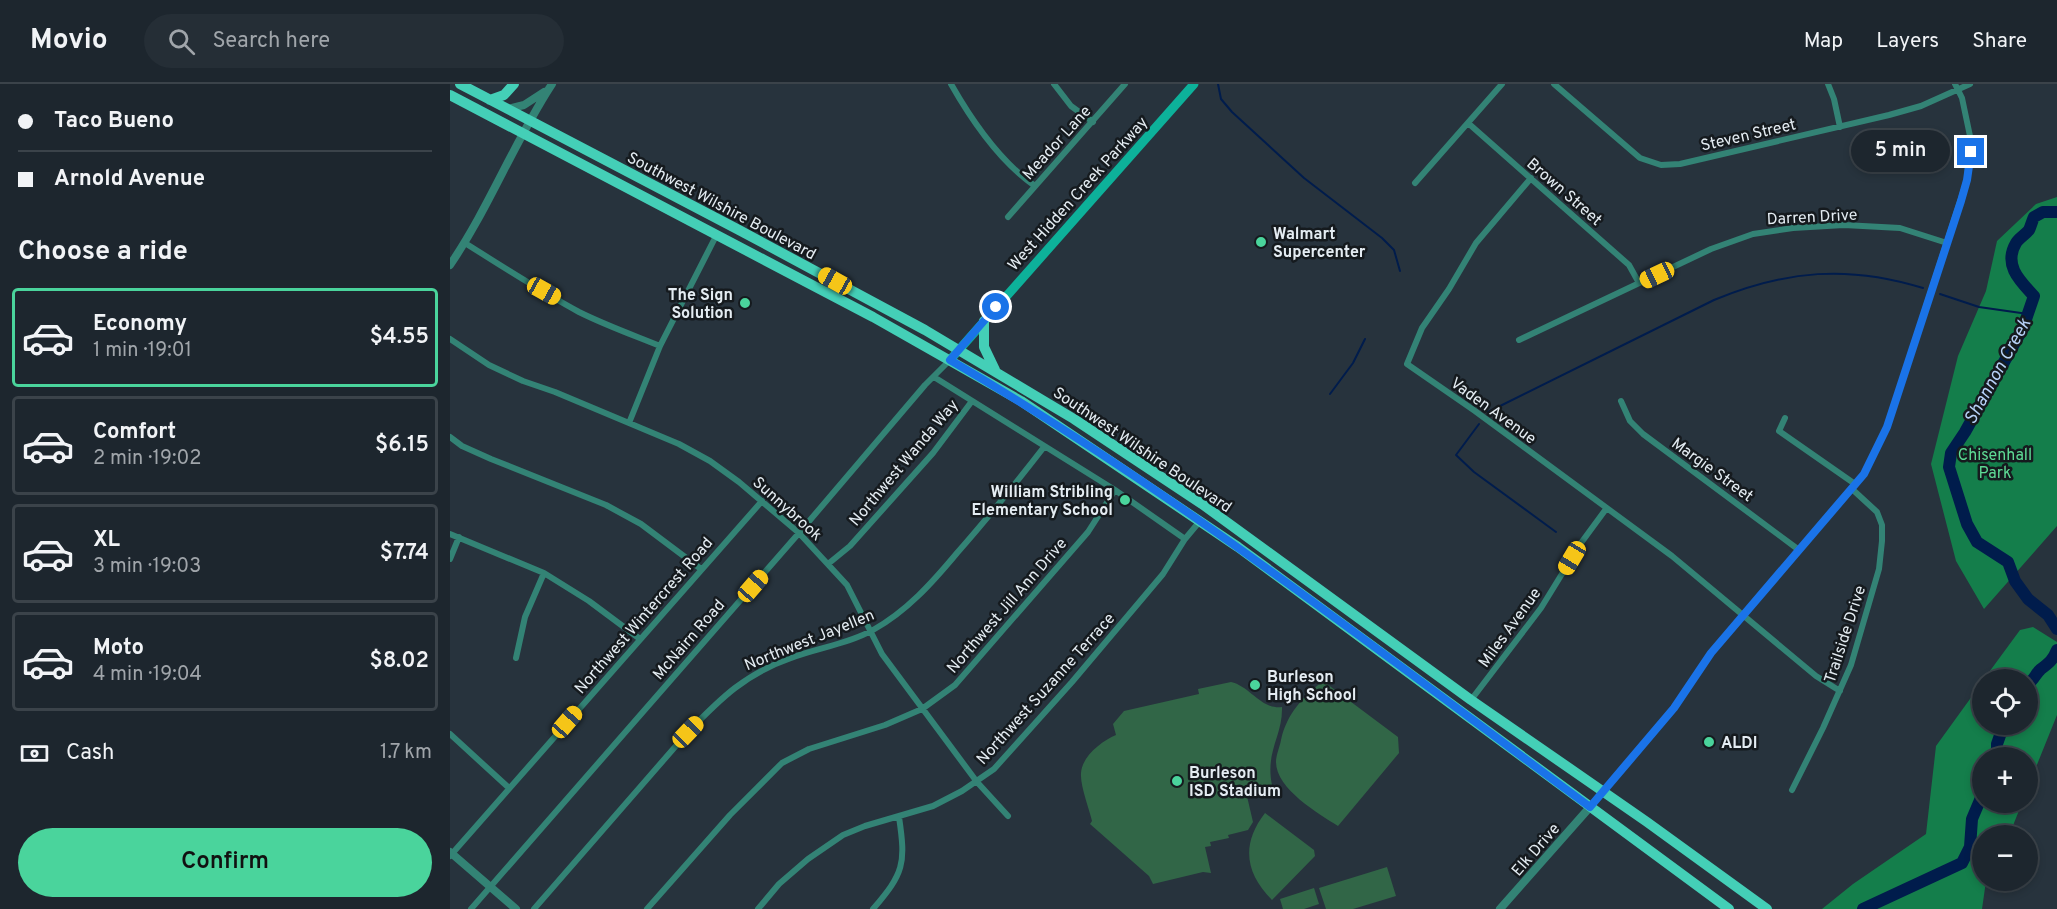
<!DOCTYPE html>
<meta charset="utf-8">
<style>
:root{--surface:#1d262e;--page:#252e36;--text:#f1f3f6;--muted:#a0a5aa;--line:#3b434a;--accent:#4ad49c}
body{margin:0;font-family:Overpass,sans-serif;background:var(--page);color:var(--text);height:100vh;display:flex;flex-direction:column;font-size:22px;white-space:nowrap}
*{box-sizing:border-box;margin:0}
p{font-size:20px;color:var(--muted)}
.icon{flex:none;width:33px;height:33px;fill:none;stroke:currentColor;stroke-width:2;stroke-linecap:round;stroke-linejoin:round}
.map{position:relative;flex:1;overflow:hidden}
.drawer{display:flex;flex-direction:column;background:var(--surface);width:450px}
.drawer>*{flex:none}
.banner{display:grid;align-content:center;height:132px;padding:0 18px;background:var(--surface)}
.fabs{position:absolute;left:1522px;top:585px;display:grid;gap:12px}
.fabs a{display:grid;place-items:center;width:66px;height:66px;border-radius:50%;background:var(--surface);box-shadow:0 3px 9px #0003,0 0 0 2px var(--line);font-size:30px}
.end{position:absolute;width:27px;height:27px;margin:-14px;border:8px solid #1a73e8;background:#fff;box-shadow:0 0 0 3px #fff}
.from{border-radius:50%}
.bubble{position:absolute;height:42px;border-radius:21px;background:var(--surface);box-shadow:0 3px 9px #0003,0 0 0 2px var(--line);font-size:20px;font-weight:600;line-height:42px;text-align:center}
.car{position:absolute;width:18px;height:36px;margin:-18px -9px;border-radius:8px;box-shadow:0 0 4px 2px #0007;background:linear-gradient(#f5c518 24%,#345 0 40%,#f5c518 0 76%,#345 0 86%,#f5c518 0)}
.banner b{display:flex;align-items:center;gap:21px;height:57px;font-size:22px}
.banner b+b{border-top:2px solid var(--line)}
.banner i{width:15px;height:15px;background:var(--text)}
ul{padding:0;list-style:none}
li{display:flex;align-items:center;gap:18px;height:99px;margin:0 12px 9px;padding:0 6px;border:3px solid var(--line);border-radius:6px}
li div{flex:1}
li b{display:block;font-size:22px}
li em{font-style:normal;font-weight:600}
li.current{border-color:var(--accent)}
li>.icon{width:54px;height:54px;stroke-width:1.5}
h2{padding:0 18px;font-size:27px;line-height:72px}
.pay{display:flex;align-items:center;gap:15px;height:66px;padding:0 18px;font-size:22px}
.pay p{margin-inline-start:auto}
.action{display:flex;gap:12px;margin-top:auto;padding:12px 18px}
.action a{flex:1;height:69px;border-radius:36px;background:var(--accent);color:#111;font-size:24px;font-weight:600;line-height:69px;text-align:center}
header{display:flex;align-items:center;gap:36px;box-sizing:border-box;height:84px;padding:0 30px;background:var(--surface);border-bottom:2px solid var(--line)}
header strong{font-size:28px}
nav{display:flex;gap:33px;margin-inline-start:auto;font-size:21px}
.search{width:420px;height:54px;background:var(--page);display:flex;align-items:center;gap:15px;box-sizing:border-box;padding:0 21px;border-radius:33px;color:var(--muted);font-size:22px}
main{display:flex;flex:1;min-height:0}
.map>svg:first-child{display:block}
.green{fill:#316647}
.forest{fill:#147e4b}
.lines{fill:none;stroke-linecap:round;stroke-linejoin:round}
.stream{stroke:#001c4c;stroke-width:2}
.river{stroke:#001c4c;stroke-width:12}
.minor{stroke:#338375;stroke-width:6}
.tertiary{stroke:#338375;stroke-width:8}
.secondary{stroke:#0db19a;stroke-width:9}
.primary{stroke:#44cfb7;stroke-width:10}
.route{stroke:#1a73e8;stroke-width:8}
.poi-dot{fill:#4ad49c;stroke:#151a1e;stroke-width:2}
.labels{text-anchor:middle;stroke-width:5;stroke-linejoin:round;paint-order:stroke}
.street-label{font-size:16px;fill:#e4ecf2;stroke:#151a1e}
.poi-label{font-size:16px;font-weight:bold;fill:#e4ecf2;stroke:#151a1e;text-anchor:start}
.park-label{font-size:16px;fill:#5edb95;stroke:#151a1e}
.water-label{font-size:18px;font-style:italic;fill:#b7d1f7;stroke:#151a1e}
</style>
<header>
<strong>Movio</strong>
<div class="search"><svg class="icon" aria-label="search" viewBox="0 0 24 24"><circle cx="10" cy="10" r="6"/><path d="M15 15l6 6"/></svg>Search here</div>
<nav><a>Map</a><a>Layers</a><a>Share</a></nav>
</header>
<main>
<section class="drawer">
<div class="banner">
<b><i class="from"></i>Taco Bueno</b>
<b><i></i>Arnold Avenue</b>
</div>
<h2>Choose a ride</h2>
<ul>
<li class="current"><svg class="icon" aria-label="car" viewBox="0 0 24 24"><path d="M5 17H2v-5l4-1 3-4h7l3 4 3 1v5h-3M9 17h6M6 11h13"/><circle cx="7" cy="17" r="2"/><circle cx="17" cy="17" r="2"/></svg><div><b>Economy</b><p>1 min · 19:01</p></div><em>$4.55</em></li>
<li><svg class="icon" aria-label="car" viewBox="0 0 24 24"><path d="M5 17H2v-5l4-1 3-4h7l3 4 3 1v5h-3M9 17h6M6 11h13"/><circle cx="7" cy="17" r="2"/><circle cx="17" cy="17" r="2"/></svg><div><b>Comfort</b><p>2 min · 19:02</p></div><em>$6.15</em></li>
<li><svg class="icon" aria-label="car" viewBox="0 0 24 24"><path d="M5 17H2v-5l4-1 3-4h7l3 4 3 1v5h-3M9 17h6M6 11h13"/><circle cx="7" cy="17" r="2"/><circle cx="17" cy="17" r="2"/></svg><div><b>XL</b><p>3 min · 19:03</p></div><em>$7.74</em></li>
<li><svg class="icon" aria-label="car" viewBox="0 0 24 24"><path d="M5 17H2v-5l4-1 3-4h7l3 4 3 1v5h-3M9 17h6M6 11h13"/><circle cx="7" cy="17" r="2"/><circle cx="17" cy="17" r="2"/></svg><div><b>Moto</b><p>4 min · 19:04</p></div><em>$8.02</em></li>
</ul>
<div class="pay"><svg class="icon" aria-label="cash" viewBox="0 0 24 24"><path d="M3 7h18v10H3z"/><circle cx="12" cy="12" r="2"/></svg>Cash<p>1.7 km</p></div>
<div class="action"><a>Confirm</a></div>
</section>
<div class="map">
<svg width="1607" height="825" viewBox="0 0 1607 825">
<rect width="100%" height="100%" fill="#27333d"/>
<path class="green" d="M873,597L948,653L949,669L888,742C869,730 826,705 826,678C826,671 830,662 831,656C837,629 853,613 873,597Z
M781,598C800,602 811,626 832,623C833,652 815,667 822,701L796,708L803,738L798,746L778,751L779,754L760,758L761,762L755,763L761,789L753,788L703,800L699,792L640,740L642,737C639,724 630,702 631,689C632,672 652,657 666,651L663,640L674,627L749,610L748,605Z
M815,729L864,766L865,772L822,816C795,789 791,760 815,729Z
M937,783L946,812L903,825H876L869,804Z
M864,804L869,820L854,825H833L830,815Z"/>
<path class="forest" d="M1607,113V442L1534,525L1506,477L1481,380L1508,272L1536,207L1547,157L1586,120Z
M1583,543L1607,558V631L1578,703V674H1533V718L1572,719L1562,744L1556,751L1533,752V796L1536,797L1532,825H1372L1403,800L1476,750L1486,662L1533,597V640H1578V596L1534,595L1570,546Z"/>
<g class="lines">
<path class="stream" d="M768,0L771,15L782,28L854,94L932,154L944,166L950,187
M1490,210L1529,223L1578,230
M880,310L903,279L915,255
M1038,328L1264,216C1336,186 1399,181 1473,204
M1029,340L1006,371L1024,388L1106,448"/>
<path class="river" d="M1607,128H1593L1584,133C1582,137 1581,142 1579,146C1575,151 1569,154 1566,159C1553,181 1570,197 1584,212L1573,244L1515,348L1501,369L1499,383L1517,440L1527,458L1558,478L1565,497L1578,515L1598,531L1607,545
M1578,600C1584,596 1586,589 1591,585C1599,579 1603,576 1607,566
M1547,674V660L1554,640
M1413,825L1512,779L1520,763L1522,735L1533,709"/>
<path class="minor" d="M501,0C522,37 549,77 585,102
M604,0L621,22L643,38
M1104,0L1190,74L1211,81L1230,80L1439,31L1471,22L1520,0
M1378,0L1384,15L1390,43
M1018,39L1179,181L1189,199
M1081,94L1026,159L999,205L972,244L957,280L1025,327L1222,472L1366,592L1390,607
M965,99L1052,0
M558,133L675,0
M15,159C53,183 90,207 129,228C155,241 183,251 210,262
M0,255L39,281L73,297L105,308L229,360L260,377L289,398L349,449L397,501L432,570L527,698L558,732
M1069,256L1261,165L1303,150L1343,144L1394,141L1450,144L1497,159
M484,293L665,406L735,455
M1171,317L1180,337L1193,350L1349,466
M1335,334L1329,347L1405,400
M179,339L210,262L267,150
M0,353L12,362L41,375L156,421L191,440L251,485
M0,450L94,489L139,517L190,555
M0,475L9,453
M378,480L400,462L483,369L522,317
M66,574L75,533L94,489
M1021,616L1091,524L1131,459L1156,425
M0,650L59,704
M1342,706L1373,644L1401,581L1429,485L1432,457V441L1427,428L1402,405
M1140,723L1224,624L1261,569L1414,390L1437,343L1517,96L1520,52L1512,14L1505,0
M0,772L312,417
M21,825L349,449L475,301L500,276
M84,825L238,648C271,614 295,590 341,574C367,564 398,560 423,546C457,527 482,499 507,469C537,435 566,399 594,363
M197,825L280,731L332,679L359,665L435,641L472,625L505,601L638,448L665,406
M308,825L329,800L358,775L393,751L415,742L483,722L512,707L544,685L622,598L713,490L735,455L750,437
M423,825C454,789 456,780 449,733"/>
<path class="tertiary" d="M57,25L74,21L94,8
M0,181C39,124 64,58 102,0
M0,768L66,825
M1050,825L1140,723"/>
<path class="secondary" d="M500,276L744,0"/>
<path class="primary" d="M10,0L289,146L475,246L624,335L752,420L1021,616L1197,738L1317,825
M0,11L423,233L571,317L788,463L1279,825
M40,16L54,11L64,0
M534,237V263L545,286"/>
</g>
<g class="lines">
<path class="route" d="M546,223L500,276C725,407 931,569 1140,723L1224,624L1261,569L1414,390L1437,343L1511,117L1517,96L1521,68"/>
</g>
<g class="poi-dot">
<circle cx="811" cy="158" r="6"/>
<circle cx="295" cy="219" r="6"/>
<circle cx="675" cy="416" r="6"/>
<circle cx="805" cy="601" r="6"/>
<circle cx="1259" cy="658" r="6"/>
<circle cx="727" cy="697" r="6"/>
</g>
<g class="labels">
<g class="street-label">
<text transform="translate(1298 50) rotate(-13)" y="6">Steven Street</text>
<text transform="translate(606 58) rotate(-48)" y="6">Meador Lane</text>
<text transform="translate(1115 107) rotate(41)" y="6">Brown Street</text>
<text transform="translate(627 109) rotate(-48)" y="6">West Hidden Creek Parkway</text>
<text transform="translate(272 121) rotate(28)" y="6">Southwest Wilshire Boulevard</text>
<text transform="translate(1362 132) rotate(-3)" y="6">Darren Drive</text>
<text transform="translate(1044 326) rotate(36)" y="6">Vaden Avenue</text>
<text transform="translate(693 365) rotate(34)" y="6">Southwest Wilshire Boulevard</text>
<text transform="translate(453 378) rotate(-50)" y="6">Northwest Wanda Way</text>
<text transform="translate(1263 385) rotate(36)" y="6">Margie Street</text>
<text transform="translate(338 424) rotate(42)" y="6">Sunnybrook</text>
<text transform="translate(556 521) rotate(-49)" y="6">Northwest Jill Ann Drive</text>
<text transform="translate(193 531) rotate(-49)" y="6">Northwest Wintercrest Road</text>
<text transform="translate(1059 543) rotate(-54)" y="6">Miles Avenue</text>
<text transform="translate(1394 550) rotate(-72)" y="6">Trailside Drive</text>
<text transform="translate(238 555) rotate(-49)" y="6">McNairn Road</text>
<text transform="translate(359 555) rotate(-22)" y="6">Northwest Jayellen</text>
<text transform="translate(595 604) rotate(-48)" y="6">Northwest Suzanne Terrace</text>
<text transform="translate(1085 765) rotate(-49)" y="6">Elk Drive</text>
</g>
<g class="poi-label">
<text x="823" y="155">Walmart<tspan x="823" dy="18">Supercenter</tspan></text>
<text x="283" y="216" text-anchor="end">The Sign<tspan x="283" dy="18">Solution</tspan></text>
<text x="663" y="413" text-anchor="end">William Stribling<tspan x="663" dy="18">Elementary School</tspan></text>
<text x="817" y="598">Burleson<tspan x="817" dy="18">High School</tspan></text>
<text x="1271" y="664">ALDI</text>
<text x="739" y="694">Burleson<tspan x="739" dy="18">ISD Stadium</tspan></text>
</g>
<g class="park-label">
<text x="1545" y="376">Chisenhall<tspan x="1545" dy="18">Park</tspan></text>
</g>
<g class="water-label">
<text transform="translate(1547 287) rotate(-61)" y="6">Shannon Creek</text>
</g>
</g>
</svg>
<div class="fabs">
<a><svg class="icon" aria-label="locate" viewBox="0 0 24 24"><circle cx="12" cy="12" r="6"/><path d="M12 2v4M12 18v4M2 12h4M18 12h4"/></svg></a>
<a>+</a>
<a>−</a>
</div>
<i class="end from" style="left:546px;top:223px"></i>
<i class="end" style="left:1521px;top:68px"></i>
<div class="bubble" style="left:1401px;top:46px;width:99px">5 min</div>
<i class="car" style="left:1207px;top:191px;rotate:245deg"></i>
<i class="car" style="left:385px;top:197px;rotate:299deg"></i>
<i class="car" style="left:94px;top:207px;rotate:119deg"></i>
<i class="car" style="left:1122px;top:474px;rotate:211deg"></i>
<i class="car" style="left:303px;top:502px;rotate:41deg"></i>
<i class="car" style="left:117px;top:638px;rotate:41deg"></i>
<i class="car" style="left:238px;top:648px;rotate:44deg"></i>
</div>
</main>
